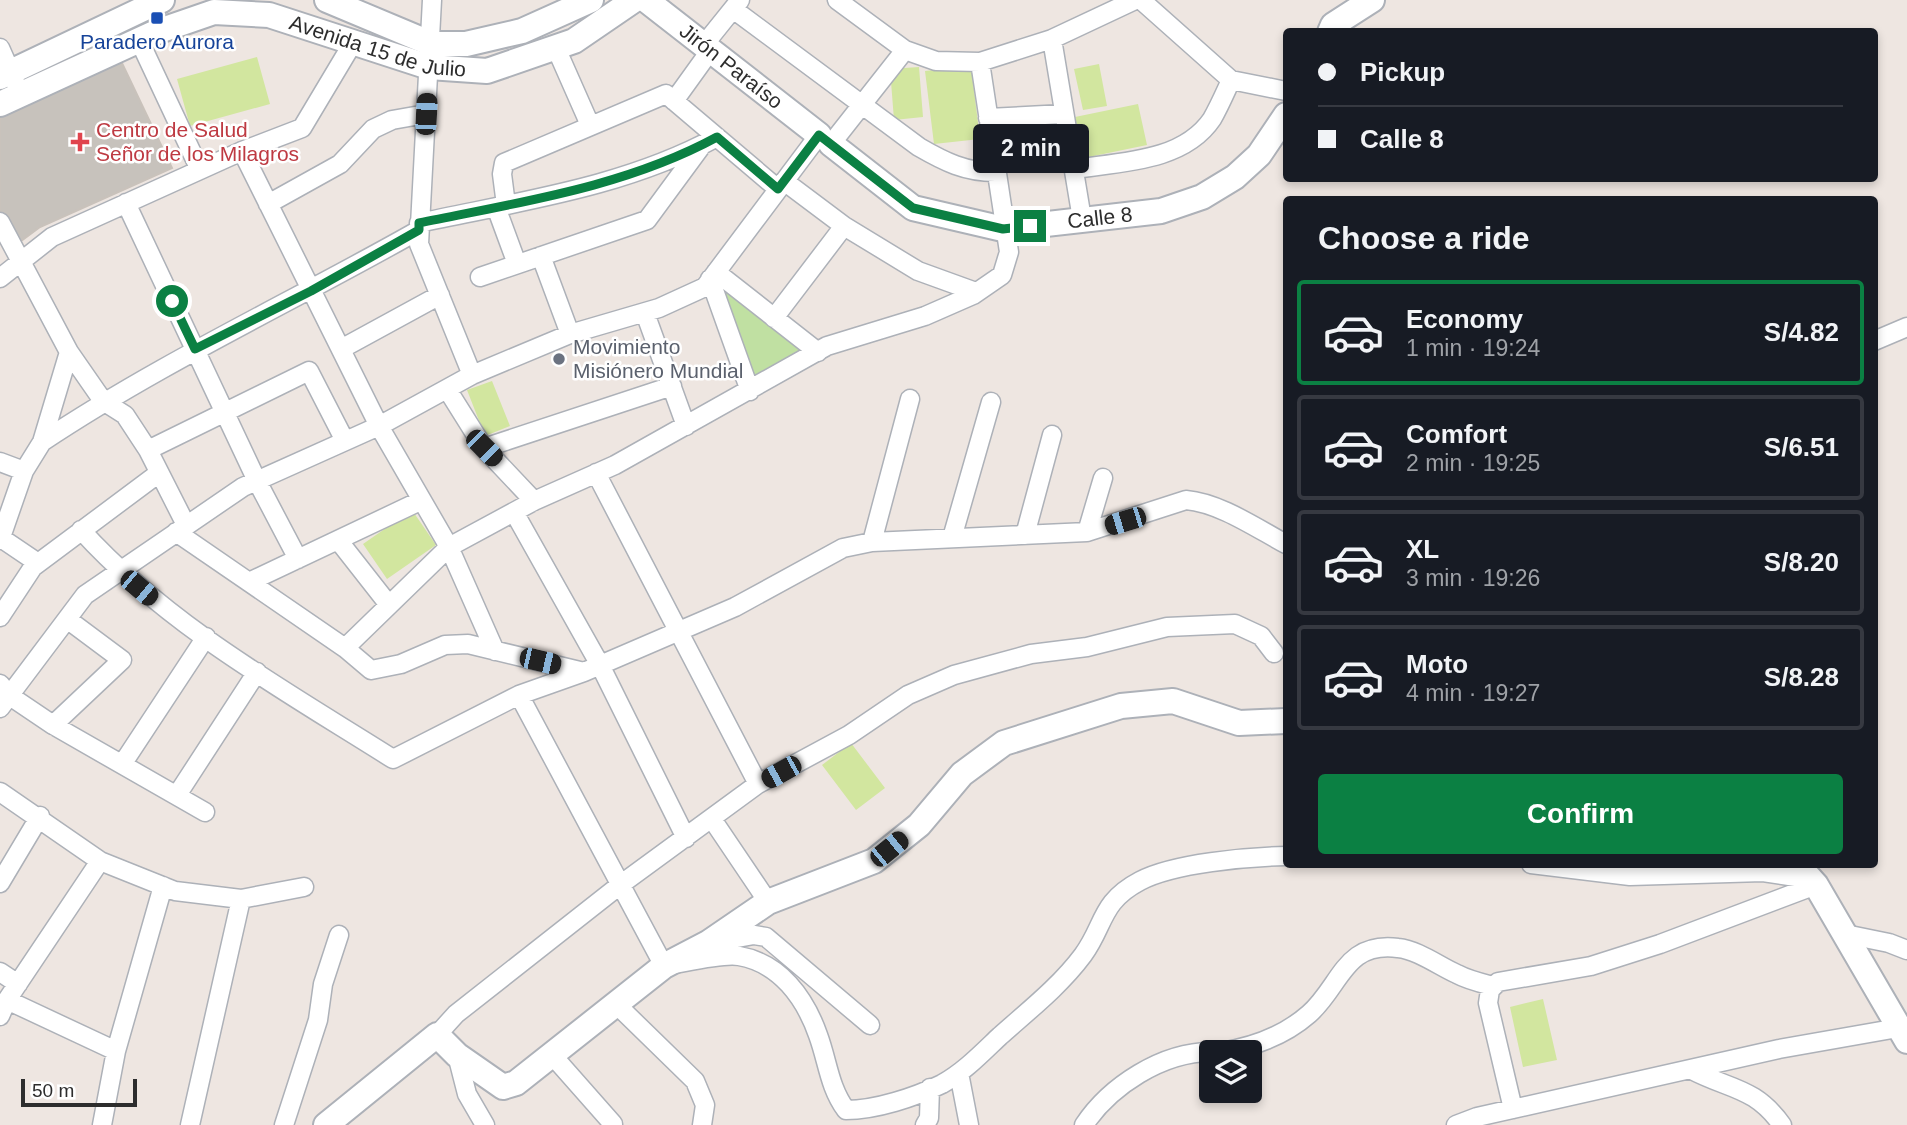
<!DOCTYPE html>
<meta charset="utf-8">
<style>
:root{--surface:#171b24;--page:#20242c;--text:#f1f3f6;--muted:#9ea1a6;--line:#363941;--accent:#0b8043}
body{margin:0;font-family:Arial,sans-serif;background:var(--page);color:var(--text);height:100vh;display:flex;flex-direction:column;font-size:26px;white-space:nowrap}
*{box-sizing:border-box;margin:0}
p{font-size:23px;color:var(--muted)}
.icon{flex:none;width:38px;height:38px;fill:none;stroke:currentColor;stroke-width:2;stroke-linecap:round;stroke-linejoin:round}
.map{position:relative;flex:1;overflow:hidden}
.sheet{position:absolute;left:1283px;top:196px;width:595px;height:672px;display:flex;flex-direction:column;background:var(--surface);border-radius:7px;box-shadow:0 4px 10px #0003}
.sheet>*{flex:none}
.top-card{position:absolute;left:1283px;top:28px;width:595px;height:154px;border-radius:7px;box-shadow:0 4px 10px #0003;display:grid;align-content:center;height:154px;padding:0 35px;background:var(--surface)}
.controls{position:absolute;left:1199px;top:1040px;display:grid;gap:14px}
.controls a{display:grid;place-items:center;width:63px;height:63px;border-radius:7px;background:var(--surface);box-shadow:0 4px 10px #0003;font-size:35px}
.scale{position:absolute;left:21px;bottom:18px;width:116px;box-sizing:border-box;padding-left:7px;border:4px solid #2d2d2d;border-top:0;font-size:19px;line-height:24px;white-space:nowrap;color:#2d2d2d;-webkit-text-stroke:5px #fff;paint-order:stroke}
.end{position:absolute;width:32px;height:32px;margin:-16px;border:9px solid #0b8043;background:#fff;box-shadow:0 0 0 4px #fff}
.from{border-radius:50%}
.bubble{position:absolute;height:49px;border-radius:7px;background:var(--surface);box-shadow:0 4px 10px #0003;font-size:23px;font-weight:700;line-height:49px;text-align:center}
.car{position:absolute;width:21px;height:42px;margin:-21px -10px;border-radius:9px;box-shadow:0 0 5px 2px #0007;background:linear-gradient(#222 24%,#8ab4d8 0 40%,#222 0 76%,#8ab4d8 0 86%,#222 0)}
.top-card b{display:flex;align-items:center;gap:24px;height:66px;font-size:26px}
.top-card b+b{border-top:2px solid var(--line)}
.top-card i{width:18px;height:18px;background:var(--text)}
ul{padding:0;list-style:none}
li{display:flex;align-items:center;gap:21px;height:105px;margin:0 14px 10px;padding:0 21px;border:4px solid var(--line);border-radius:7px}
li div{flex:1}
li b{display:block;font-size:26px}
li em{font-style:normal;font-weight:700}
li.current{border-color:var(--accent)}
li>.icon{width:63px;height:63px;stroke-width:1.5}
h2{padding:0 35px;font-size:32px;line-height:84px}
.action{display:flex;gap:14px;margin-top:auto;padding:14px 35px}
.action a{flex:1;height:80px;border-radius:7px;background:var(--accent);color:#fff;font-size:28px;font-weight:700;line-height:80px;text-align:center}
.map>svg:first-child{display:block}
.green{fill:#c0e0a2}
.pitch{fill:#d2e69f}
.building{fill:#c7c2bc;stroke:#c9c2bb;stroke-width:2}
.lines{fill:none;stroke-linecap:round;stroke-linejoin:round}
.street-casing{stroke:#adb1b8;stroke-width:21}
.secondary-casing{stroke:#adb1b8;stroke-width:28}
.street{stroke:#fff;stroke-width:18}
.secondary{stroke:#fff;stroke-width:24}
.route{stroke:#0b8043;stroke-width:9}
.transit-dot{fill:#1a4fb4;stroke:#fff;stroke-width:2.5}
.health-dot{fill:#e0444e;stroke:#fff;stroke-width:2.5}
.worship-dot{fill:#6b7280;stroke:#fff;stroke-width:2.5}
.labels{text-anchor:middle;stroke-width:5;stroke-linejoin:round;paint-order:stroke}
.transit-label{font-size:21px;fill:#164399;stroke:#fff}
.street-label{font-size:21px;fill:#2d2d2d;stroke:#fff}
.health-label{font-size:21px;fill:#be3a42;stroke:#fff;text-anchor:start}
.worship-label{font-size:21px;fill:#5b616d;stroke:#fff;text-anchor:start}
</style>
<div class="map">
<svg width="1907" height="1125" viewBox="0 0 1907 1125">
<rect width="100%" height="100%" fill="#eee6e1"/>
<path class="green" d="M728,288L801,349L802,353L755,378L751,374L722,295Z"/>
<path class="pitch" d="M257,57L270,104L190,126L177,79Z
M1099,64L1107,106L1083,110L1074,69Z
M971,66L980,139L934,144L925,71Z
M919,67L923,117L894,120L890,69Z
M1138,104L1147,145L1084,158L1075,117Z
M492,381L510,426L485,436L467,390Z
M412,510L436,545L387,579L363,544Z
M851,743L885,788L856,810L822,765Z
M1543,999L1557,1060L1523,1067L1510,1007Z"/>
<path class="building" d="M120,59L172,168L40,227L17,244L0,211V115L10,111L18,112L21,106Z"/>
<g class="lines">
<defs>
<path id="street" d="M432,0L419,244L472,375
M837,0L905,50L936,61L980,62L1052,39L1135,0
M1141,0L1231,80
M733,9L919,147C945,162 965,172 995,172
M1052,39L1082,219
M139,40L200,170
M703,46L740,0
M0,48L15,82
M556,48L590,125
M674,101L710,51
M988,118L1064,114
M242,151L379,426L449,547L495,651
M1074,169C1120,162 1183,162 1212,119C1219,107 1225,93 1231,80L1286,91
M784,181L844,226L918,271L976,292
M126,203L257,481L298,559
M268,204L340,164L373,129L392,120L426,114
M506,205L502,174L504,163L666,94L778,189
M496,207L517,264
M0,222L69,352L103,401L125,415L148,450L186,525
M419,223C521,201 625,187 717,137
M541,256L570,334
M716,272L818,352
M480,277L647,220L700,148
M0,278L52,237L242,151L302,128L354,41
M710,279L750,391
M645,313L686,426
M774,318L844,226
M1874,341L1907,327
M341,349L440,295
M447,389L484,448L534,501
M42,442C162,362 294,301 419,230
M484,448L672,386
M148,450L309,371L345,441
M0,462L24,471
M596,473L758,784
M514,512L600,665L686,838
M81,530C168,626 284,690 393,759L519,695L584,672
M176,532L345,648L371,670L401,664L445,645L468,644L584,672L735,607L843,548L872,542L1087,532L1186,500C1220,503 1256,528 1286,544
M1087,532L1103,478
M1025,535L1052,435
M1,538L38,563
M952,538L991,402
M0,540L24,471L42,442L69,352
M338,540L389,605
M872,542L910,399
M249,582L420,501
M0,617L33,567L159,473
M345,648L449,547L534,501L615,465L827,346L925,316L973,295L1002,275L1009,252L980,62
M0,684L10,696L53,725L205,812
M519,695L664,966C684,963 721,953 739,956C780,963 805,998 818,1035C828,1062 829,1087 846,1110C876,1110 915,1097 942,1084C964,1072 982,1053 1000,1036C1028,1011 1060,986 1083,955C1105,925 1100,902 1140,881C1174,863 1248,857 1286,856
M0,708L85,595L243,487L379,426L472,375L570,334L659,308L705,287L819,135L831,144L905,50
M53,725L122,660L67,619
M123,763L206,637
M0,792L100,861L175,891L241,899L304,887
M177,795L257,672
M712,819L768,902
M1531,864L1630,876L1763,872L1809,879
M0,883L40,816
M1845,934L1889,943L1907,950
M715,942L754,935L766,937L870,1025
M0,972L18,984
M7,1000L116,1051
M615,1003L695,1081L705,1105L702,1125
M0,1016L7,1000L100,861
M437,1035L456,1014L620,885L758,784L849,735L908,695L954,675L1031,654L1087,647L1167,627L1235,624L1261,636L1274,653
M1221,1052C1253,1047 1285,1035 1309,1014C1341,986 1344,941 1398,948C1418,950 1439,966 1457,974C1468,980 1481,983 1493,986
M457,1055L467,1094L485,1125
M553,1056L613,1124
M1690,1069C1729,1090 1754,1086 1782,1125
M959,1073L969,1125
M1513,1109L1488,1003L1490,990L1498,982L1591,966L1660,944L1816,885
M102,1125L116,1051L163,886
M190,1125L241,899
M284,1125L318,1020L323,984L339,935
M925,1125L929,1118L930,1088
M1084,1125C1110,1086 1162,1052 1211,1052
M1456,1125L1477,1117L1779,1049L1898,1028"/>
<g id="secondary">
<path d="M327,0L432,44H466L522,31L591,0"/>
<path id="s1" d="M646,0L819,135"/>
<path d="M1330,32L1333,25L1372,0"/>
<path d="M0,77L162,0"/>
<path id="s2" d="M0,104L159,31L214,12L269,15L429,67L487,71L574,41L634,0"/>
<path id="s3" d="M831,144L913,208L1003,229L1161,211L1202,197L1235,177L1259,155L1286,115"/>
<path d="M1797,864L1816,885L1907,1041"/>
<path d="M326,1125L437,1035L457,1055L503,1087L516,1083L664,966L708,943L768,902L874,861L919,825L962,774L1004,743L1121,706L1173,701L1239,723L1286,721"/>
</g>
</defs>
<use href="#street" class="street-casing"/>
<use href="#secondary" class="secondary-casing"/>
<use href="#street" class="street"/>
<use href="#secondary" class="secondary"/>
</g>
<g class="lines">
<path class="route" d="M172,301L195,349L311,291L419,230V223C520,202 625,187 717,137L778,189L819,135L913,208L1003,229L1030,226"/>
</g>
<rect class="transit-dot" x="150" y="11" width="14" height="14" rx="3.5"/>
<path class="health-dot" d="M76.5 131.5h7v7h7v7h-7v7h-7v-7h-7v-7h7z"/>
<circle class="worship-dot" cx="559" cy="359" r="7"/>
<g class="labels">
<g class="transit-label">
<text x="157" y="49">Paradero Aurora</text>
</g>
<g class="street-label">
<text dy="7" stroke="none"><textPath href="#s2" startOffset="402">Avenida 15 de Julio</textPath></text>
<text dy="7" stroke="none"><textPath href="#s1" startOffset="108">Jirón Paraíso</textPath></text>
<text dy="7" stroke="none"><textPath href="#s3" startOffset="294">Calle 8</textPath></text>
</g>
<g class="health-label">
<text x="96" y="137">Centro de Salud<tspan x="96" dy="24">Señor de los Milagros</tspan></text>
</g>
<g class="worship-label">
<text x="573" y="354">Movimiento<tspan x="573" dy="24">Misiónero Mundial</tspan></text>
</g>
</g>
</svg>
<div class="controls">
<a><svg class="icon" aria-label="layers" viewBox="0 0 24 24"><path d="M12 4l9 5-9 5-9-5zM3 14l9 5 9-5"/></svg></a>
</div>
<div class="scale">50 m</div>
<i class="end from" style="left:172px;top:301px"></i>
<i class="end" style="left:1030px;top:226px"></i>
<div class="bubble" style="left:973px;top:124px;width:116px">2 min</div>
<i class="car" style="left:426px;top:114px;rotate:3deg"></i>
<i class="car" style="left:484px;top:448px;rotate:135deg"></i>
<i class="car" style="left:1125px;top:521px;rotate:253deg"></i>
<i class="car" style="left:139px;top:588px;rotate:130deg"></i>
<i class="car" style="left:540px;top:661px;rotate:103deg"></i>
<i class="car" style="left:781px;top:772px;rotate:241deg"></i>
<i class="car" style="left:889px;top:849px;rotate:51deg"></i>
<div class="top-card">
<b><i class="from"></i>Pickup</b>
<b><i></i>Calle 8</b>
</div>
<section class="sheet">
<h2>Choose a ride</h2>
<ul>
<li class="current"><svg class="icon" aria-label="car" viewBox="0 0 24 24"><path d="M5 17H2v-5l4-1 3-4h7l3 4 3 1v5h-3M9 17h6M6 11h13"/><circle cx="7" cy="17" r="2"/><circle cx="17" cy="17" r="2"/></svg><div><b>Economy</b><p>1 min · 19:24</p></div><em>S/4.82</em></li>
<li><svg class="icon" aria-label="car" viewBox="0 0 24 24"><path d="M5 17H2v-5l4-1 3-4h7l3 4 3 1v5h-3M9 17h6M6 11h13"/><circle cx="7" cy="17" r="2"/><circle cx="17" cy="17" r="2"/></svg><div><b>Comfort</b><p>2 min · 19:25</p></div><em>S/6.51</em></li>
<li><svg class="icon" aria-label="car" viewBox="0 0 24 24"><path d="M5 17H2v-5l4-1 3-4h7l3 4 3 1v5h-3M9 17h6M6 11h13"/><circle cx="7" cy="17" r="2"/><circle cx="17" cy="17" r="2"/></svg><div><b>XL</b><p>3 min · 19:26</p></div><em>S/8.20</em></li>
<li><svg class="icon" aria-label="car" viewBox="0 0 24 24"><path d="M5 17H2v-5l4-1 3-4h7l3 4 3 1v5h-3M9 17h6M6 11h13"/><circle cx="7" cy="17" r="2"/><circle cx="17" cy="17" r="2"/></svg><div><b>Moto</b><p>4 min · 19:27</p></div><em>S/8.28</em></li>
</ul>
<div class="action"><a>Confirm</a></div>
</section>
</div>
